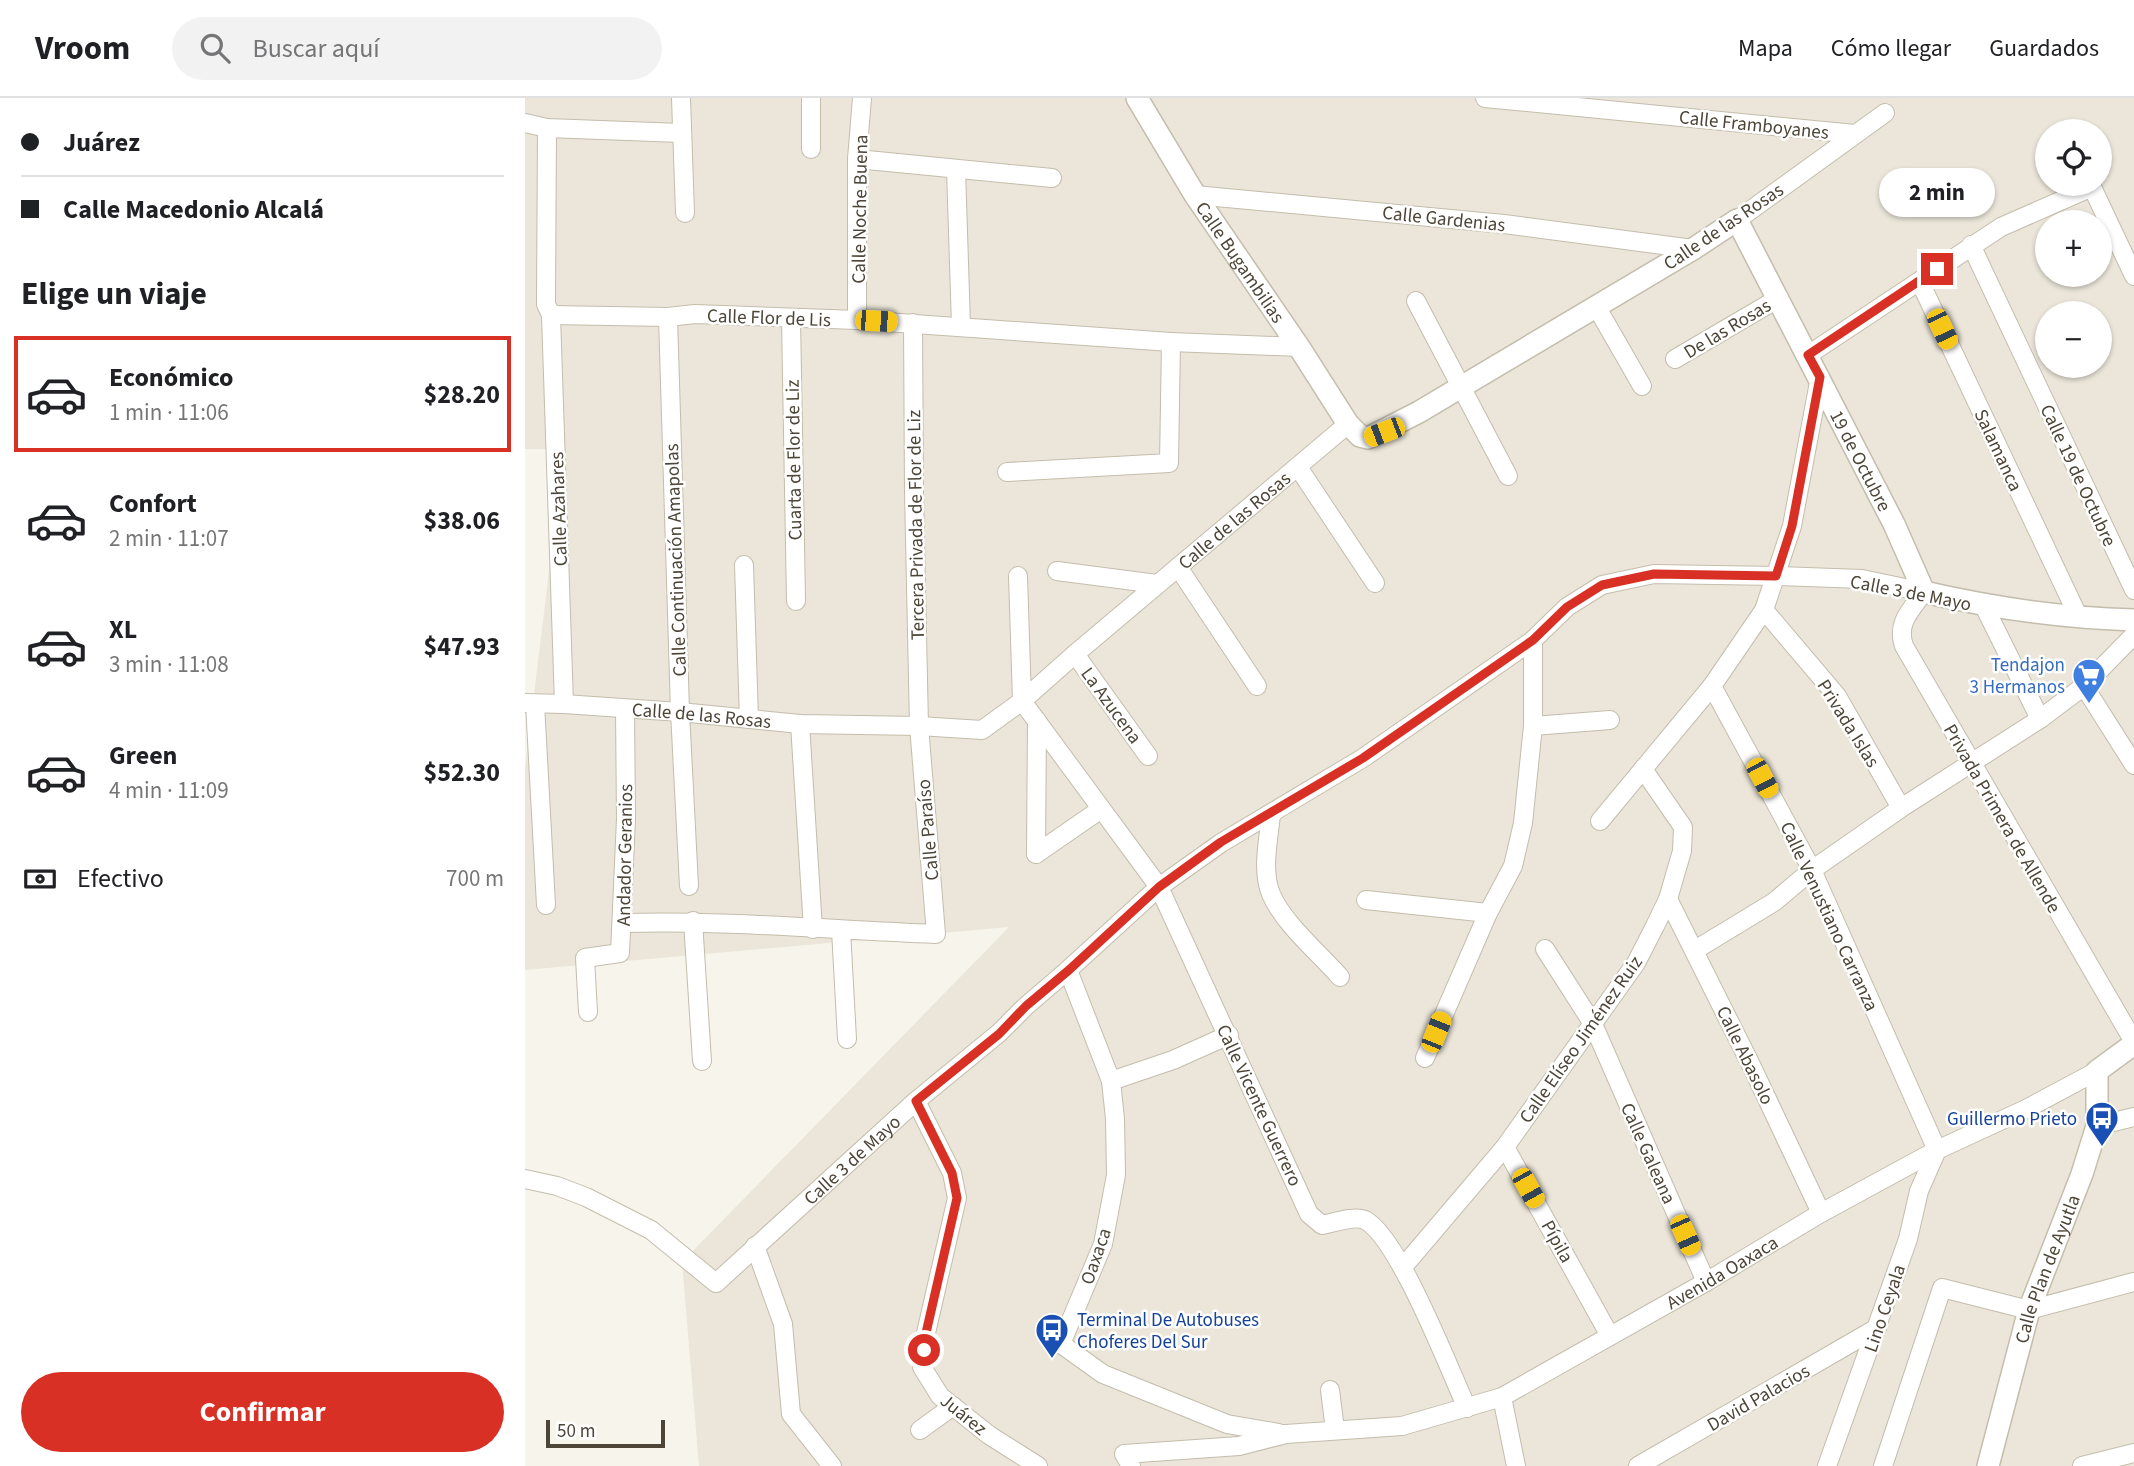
<!DOCTYPE html>
<html lang="es">
<meta charset="utf-8">
<style>
:root{--surface:#fff;--page:#f2f2f2;--text:#202124;--muted:#757577;--line:#e0e0e0;--accent:#d93025}
body{margin:0;font-family:"Source Sans 3",sans-serif;background:var(--page);color:var(--text);height:100vh;display:flex;flex-direction:column;font-size:26px;white-space:nowrap}
*{box-sizing:border-box;margin:0}
p{font-size:23px;color:var(--muted)}
.icon{flex:none;width:38px;height:38px;fill:none;stroke:currentColor;stroke-width:2;stroke-linecap:round;stroke-linejoin:round}
.map{position:relative;flex:1;overflow:hidden}
.side{display:flex;flex-direction:column;background:var(--surface);width:525px}
.side>*{flex:none}
.top-card{display:grid;align-content:center;height:154px;padding:0 21px;background:var(--surface)}
.fabs{position:absolute;left:1510px;top:21px;display:grid;gap:14px}
.fabs a{display:grid;place-items:center;width:77px;height:77px;border-radius:50%;background:var(--surface);box-shadow:0 2px 5px #0004;font-size:35px}
.scale{position:absolute;left:21px;bottom:18px;width:119px;box-sizing:border-box;padding-left:7px;border:4px solid #4d4537;border-top:0;font-size:19px;line-height:24px;white-space:nowrap;color:#4d4537;-webkit-text-stroke:5px #fff;paint-order:stroke}
.end{position:absolute;width:32px;height:32px;margin:-16px;border:9px solid #d93025;background:#fff;box-shadow:0 0 0 4px #fff}
.from{border-radius:50%}
.bubble{position:absolute;height:49px;border-radius:24px;background:var(--surface);box-shadow:0 2px 5px #0004;font-size:23px;font-weight:700;line-height:49px;text-align:center}
.car{position:absolute;width:21px;height:42px;margin:-21px -10px;border-radius:9px;box-shadow:0 0 5px 2px #0007;background:linear-gradient(#f5c518 24%,#345 0 40%,#f5c518 0 76%,#345 0 86%,#f5c518 0)}
.top-card b{display:flex;align-items:center;gap:24px;height:66px;font-size:26px}
.top-card b+b{border-top:2px solid var(--line)}
.top-card i{width:18px;height:18px;background:var(--text)}
ul{padding:0;list-style:none}
li{display:flex;align-items:center;gap:21px;height:116px;margin:0 14px 10px;padding:0 7px;border:4px solid transparent;border-radius:0px}
li div{flex:1}
li b{display:block;font-size:26px}
li em{font-style:normal;font-weight:700}
li.active{border-color:var(--accent)}
li>.icon{width:63px;height:63px;stroke-width:1.5}
h2{padding:0 21px;font-size:32px;line-height:84px}
.pay{display:flex;align-items:center;gap:18px;height:77px;padding:0 21px;font-size:26px}
.pay p{margin-inline-start:auto}
.cta{display:flex;gap:14px;margin-top:auto;padding:14px 21px}
.cta a{flex:1;height:80px;border-radius:42px;background:var(--accent);color:#fff;font-size:28px;font-weight:700;line-height:80px;text-align:center}
header{display:flex;align-items:center;gap:42px;box-sizing:border-box;height:98px;padding:0 35px;background:var(--surface);border-bottom:2px solid var(--line)}
header strong{font-size:33px}
nav{display:flex;gap:38px;margin-inline-start:auto;font-size:24px}
.search{width:490px;height:63px;background:var(--page);display:flex;align-items:center;gap:18px;box-sizing:border-box;padding:0 24px;border-radius:38px;color:var(--muted);font-size:26px}
main{display:flex;flex:1;min-height:0}
.map>svg:first-child{display:block}
.residential{fill:#ebe6d9;fill-rule:evenodd}
.lines{fill:none;stroke-linecap:round;stroke-linejoin:round}
.minor-casing{stroke:#c4bdac;stroke-width:20}
.tertiary-casing{stroke:#c4bdac;stroke-width:24}
.minor{stroke:#fff;stroke-width:18}
.tertiary{stroke:#fff;stroke-width:21}
.route{stroke:#d93025;stroke-width:9}
.labels{text-anchor:middle;stroke-width:5;stroke-linejoin:round;paint-order:stroke}
.street-label{font-size:19px;fill:#4d4537;stroke:#fff}
.shop-label{font-size:19px;fill:#366cbe;stroke:#fff;text-anchor:end}
.transit-label{font-size:19px;fill:#164399;stroke:#fff;text-anchor:end}
</style>
<header>
<strong>Vroom</strong>
<div class="search"><svg class="icon" aria-label="search" viewBox="0 0 24 24"><circle cx="10" cy="10" r="6"/><path d="M15 15l6 6"/></svg>Buscar aquí</div>
<nav><a>Mapa</a><a>Cómo llegar</a><a>Guardados</a></nav>
</header>
<main>
<section class="side">
<div class="top-card">
<b><i class="from"></i>Juárez</b>
<b><i></i>Calle Macedonio Alcalá</b>
</div>
<h2>Elige un viaje</h2>
<ul>
<li class="active"><svg class="icon" aria-label="car" viewBox="0 0 24 24"><path d="M5 17H2v-5l4-1 3-4h7l3 4 3 1v5h-3M9 17h6M6 11h13"/><circle cx="7" cy="17" r="2"/><circle cx="17" cy="17" r="2"/></svg><div><b>Económico</b><p>1 min · 11:06</p></div><em>$28.20</em></li>
<li><svg class="icon" aria-label="car" viewBox="0 0 24 24"><path d="M5 17H2v-5l4-1 3-4h7l3 4 3 1v5h-3M9 17h6M6 11h13"/><circle cx="7" cy="17" r="2"/><circle cx="17" cy="17" r="2"/></svg><div><b>Confort</b><p>2 min · 11:07</p></div><em>$38.06</em></li>
<li><svg class="icon" aria-label="car" viewBox="0 0 24 24"><path d="M5 17H2v-5l4-1 3-4h7l3 4 3 1v5h-3M9 17h6M6 11h13"/><circle cx="7" cy="17" r="2"/><circle cx="17" cy="17" r="2"/></svg><div><b>XL</b><p>3 min · 11:08</p></div><em>$47.93</em></li>
<li><svg class="icon" aria-label="car" viewBox="0 0 24 24"><path d="M5 17H2v-5l4-1 3-4h7l3 4 3 1v5h-3M9 17h6M6 11h13"/><circle cx="7" cy="17" r="2"/><circle cx="17" cy="17" r="2"/></svg><div><b>Green</b><p>4 min · 11:09</p></div><em>$52.30</em></li>
</ul>
<div class="pay"><svg class="icon" aria-label="cash" viewBox="0 0 24 24"><path d="M3 7h18v10H3z"/><circle cx="12" cy="12" r="2"/></svg>Efectivo<p>700 m</p></div>
<div class="cta"><a>Confirmar</a></div>
</section>
<div class="map">
<svg width="1609" height="1368" viewBox="0 0 1609 1368">
<rect width="100%" height="100%" fill="#f7f4eb"/>
<path class="residential" d="M0,0H1609V1368H174L157,1164L484,829L0,872V670L39,351H0ZM1522,33H1575V86H1522ZM1522,124H1575V177H1522ZM1522,215H1575V268H1522Z"/>
<g class="lines">
<defs>
<g id="minor">
<path d="M156,0L160,115"/>
<path d="M960,0L1330,36"/>
<path d="M0,25L22,30L156,35"/>
<path d="M22,30L21,206L26,217L39,606"/>
<path d="M286,51V0"/>
<path d="M332,61L527,80"/>
<path d="M431,71L436,228"/>
<path d="M670,97L979,126L1168,151"/>
<path d="M1212,122L1360,15"/>
<path d="M1446,147L1609,492"/>
<path d="M1395,184L1554,520"/>
<path d="M891,203L983,378"/>
<path d="M1071,208L1117,288"/>
<path d="M26,217L143,219L170,216L332,222L646,244L774,249"/>
<path d="M143,219L155,614L164,788"/>
<path d="M266,221L271,503"/>
<path d="M332,222V61L337,0"/>
<path d="M1283,257L1476,129L1567,89L1609,178"/>
<path d="M1150,261L1254,200"/>
<path d="M773,369L850,485"/>
<path d="M482,374L644,365L646,244"/>
<path d="M219,467L224,621"/>
<path d="M653,469L732,588"/>
<path d="M532,473L632,486"/>
<path d="M493,478L497,603L634,789L784,1116L797,1127C808,1125 830,1117 840,1122C874,1140 924,1271 942,1310"/>
<path d="M1459,508L1515,621"/>
<path d="M1239,512L1312,598L1376,710"/>
<path d="M550,556L623,658"/>
<path d="M1187,588L1287,772L1412,1052L1394,1093L1383,1141L1302,1368"/>
<path d="M1559,588L1609,667"/>
<path id="s1" d="M0,605L39,606L155,614L275,626L394,628L457,632L497,603L550,556L823,326"/>
<path d="M10,606L21,807"/>
<path d="M275,626L288,831"/>
<path d="M1008,628L1085,622"/>
<path d="M746,716C744,740 736,772 746,796C758,825 794,855 815,879"/>
<path d="M1075,723L1187,588L1239,512L1267,428L1295,279"/>
<path d="M511,756L512,623"/>
<path d="M511,756L576,711"/>
<path d="M1143,801L1227,969L1296,1115"/>
<path d="M841,802L963,815"/>
<path d="M168,823L177,963"/>
<path d="M98,825C202,822 307,832 411,836L394,628L389,394L388,225"/>
<path d="M316,832L322,941"/>
<path d="M1020,851L1068,926L1181,1184"/>
<path d="M1170,852L1249,804L1287,772L1376,710L1515,621L1559,588L1609,537"/>
<path d="M543,872L586,983L590,1021L591,1077L578,1146L536,1246L578,1276L702,1326L754,1335"/>
<path d="M63,914L60,860L95,855L101,721L100,611"/>
<path d="M900,960L963,815L988,768L998,725L1008,628V542"/>
<path d="M586,983L648,962L704,937"/>
<path d="M391,1003L427,1075L432,1100L401,1235L397,1269L415,1298L464,1337L513,1368"/>
<path d="M1572,1028L1609,1019"/>
<path d="M980,1049L1085,1238"/>
<path id="s2" d="M0,1081L32,1088L61,1099L126,1132L191,1185L391,1003L474,935L501,908L543,872L634,789L696,745L838,660L1008,542L1042,509L1077,487L1129,476L1251,478L1337,481L1399,494C1386,512 1371,525 1379,548L1609,944"/>
<path d="M230,1148L258,1226L266,1316L307,1368"/>
<path d="M878,1169L980,1049L1111,865L1130,828L1143,801L1157,753L1158,729L1118,671"/>
<path d="M805,1292L810,1332"/>
<path d="M977,1299L991,1368"/>
<path d="M395,1332L428,1308"/>
<path id="s3" d="M606,1368L599,1356L714,1348L761,1336L877,1328L977,1299L1181,1184L1296,1115L1412,1052L1501,1011L1572,973"/>
<path d="M1113,1368L1352,1230"/>
<path d="M1358,1368L1417,1190L1504,1212L1609,1184"/>
<path d="M1557,1368L1609,1355"/>
</g>
<g id="tertiary">
<path id="s4" d="M612,0L670,97L774,249L823,326L835,338L843,340L894,314L1168,151L1212,122L1369,426L1399,494C1468,510 1537,520 1609,522"/>
<path id="s5" d="M1463,1368L1504,1212L1557,1076L1572,1028V973L1609,946"/>
</g>
</defs>
<use href="#minor" class="minor-casing"/>
<use href="#tertiary" class="tertiary-casing"/>
<use href="#minor" class="minor"/>
<use href="#tertiary" class="tertiary"/>
</g>
<g class="lines">
<path class="route" d="M399,1252L401,1235L432,1100L427,1075L391,1003L474,936L501,908L544,872L634,789L696,744L838,660L1008,542L1042,509L1077,487L1129,476L1251,478L1267,428L1295,279L1283,257L1412,171"/>
</g>
<defs>
<symbol id="supermarket-pin" viewBox="-11 -11 22 30"><path d="M0 17L-7.5 6A9.5 9.5 0 1 1 7.5 6Z" fill="#3f7fe0" stroke="#fff"/><path d="M-6-5.5h2.5l.6 2H6L4.5 2H-2.5L-4.4-4H-6ZM-1.5 3.2a1.3 1.3 0 1 0 .1 0ZM3 3.2a1.3 1.3 0 1 0 .1 0Z" fill="#fff"/></symbol>
<symbol id="bus-pin" viewBox="-11 -11 22 30"><path d="M0 17L-7.5 6A9.5 9.5 0 1 1 7.5 6Z" fill="#1a4fb4" stroke="#fff"/><path d="M-5-6H5V4H4V6H2V4H-2V6H-4V4H-5ZM-3.5-4V0h7V-4ZM-3.5 1.2v1.5H-2V1.2ZM2 1.2v1.5H3.5V1.2Z" fill="#fff"/></symbol>
</defs>
<g fill-rule="evenodd">
<use href="#supermarket-pin" x="1545" y="558" width="38" height="52"/>
<use href="#bus-pin" x="1558" y="1001" width="38" height="52"/>
<use href="#bus-pin" x="508" y="1213" width="38" height="52"/>
</g>
<g class="labels">
<g class="street-label">
<text transform="translate(1229 26) rotate(6)" y="7">Calle Framboyanes</text>
<text transform="translate(334 111) rotate(-89)" y="7">Calle Noche Buena</text>
<text transform="translate(919 120) rotate(6)" y="7">Calle Gardenias</text>
<text transform="translate(1198 128) rotate(-34)" y="7">Calle de las Rosas</text>
<text dy="7" stroke="none"><textPath href="#s4" startOffset="194">Calle Bugambilias</textPath></text>
<text transform="translate(244 219) rotate(2)" y="7">Calle Flor de Lis</text>
<text transform="translate(1202 230) rotate(-31)" y="7">De las Rosas</text>
<text transform="translate(1474 352) rotate(65)" y="7">Salamanca</text>
<text transform="translate(268 362) rotate(-91)" y="7">Cuarta de Flor de Liz</text>
<text dy="7" stroke="none"><textPath href="#s4" startOffset="1113">19 de Octubre</textPath></text>
<text transform="translate(1554 377) rotate(65)" y="7">Calle 19 de Octubre</text>
<text transform="translate(33 411) rotate(-92)" y="7">Calle Azahares</text>
<text dy="7" stroke="none"><textPath href="#s1" startOffset="786">Calle de las Rosas</textPath></text>
<text transform="translate(390 427) rotate(-91)" y="7">Tercera Privada de Flor de Liz</text>
<text transform="translate(150 462) rotate(-92)" y="7">Calle Continuación Amapolas</text>
<text transform="translate(1386 494) rotate(11)" y="7">Calle 3 de Mayo</text>
<text transform="translate(587 607) rotate(54)" y="7">La Azucena</text>
<text dy="7" stroke="none"><textPath href="#s1" startOffset="177">Calle de las Rosas</textPath></text>
<text transform="translate(1324 625) rotate(58)" y="7">Privada Islas</text>
<text transform="translate(1478 720) rotate(60)" y="7">Privada Primera de Allende</text>
<text transform="translate(402 732) rotate(-95)" y="7">Calle Paraíso</text>
<text transform="translate(99 757) rotate(-89)" y="7">Andador Geranios</text>
<text transform="translate(1305 818) rotate(65)" y="7">Calle Venustiano Carranza</text>
<text transform="translate(1055 941) rotate(-55)" y="7">Calle Elíseo Jiménez Ruiz</text>
<text transform="translate(1221 957) rotate(64)" y="7">Calle Abasolo</text>
<text transform="translate(735 1007) rotate(65)" y="7">Calle Vicente Guerrero</text>
<text transform="translate(1124 1055) rotate(66)" y="7">Calle Galeana</text>
<text dy="7" stroke="none"><textPath href="#s2" startOffset="404">Calle 3 de Mayo</textPath></text>
<text transform="translate(1033 1143) rotate(61)" y="7">Pípila</text>
<text transform="translate(570 1158) rotate(-71)" y="7">Oaxaca</text>
<text dy="7" stroke="none"><textPath href="#s5" startOffset="206">Calle Plan de Ayutla</textPath></text>
<text dy="7" stroke="none"><textPath href="#s3" startOffset="651">Avenida Oaxaca</textPath></text>
<text transform="translate(1359 1210) rotate(-71)" y="7">Lino Ceyala</text>
<text transform="translate(1233 1299) rotate(-30)" y="7">David Palacios</text>
<text transform="translate(439 1316) rotate(39)" y="7">Juárez</text>
</g>
<g class="shop-label">
<text x="1540" y="573">Tendajon<tspan x="1540" dy="22">3 Hermanos</tspan></text>
</g>
<g class="transit-label">
<text x="1552" y="1027">Guillermo Prieto</text>
<text x="552" y="1228" text-anchor="start">Terminal De Autobuses<tspan x="552" dy="22">Choferes Del Sur</tspan></text>
</g>
</g>
</svg>
<div class="fabs">
<a><svg class="icon" aria-label="locate" viewBox="0 0 24 24"><circle cx="12" cy="12" r="6"/><path d="M12 2v4M12 18v4M2 12h4M18 12h4"/></svg></a>
<a>+</a>
<a>−</a>
</div>
<div class="scale">50 m</div>
<i class="end from" style="left:399px;top:1252px"></i>
<i class="end" style="left:1412px;top:171px"></i>
<div class="bubble" style="left:1354px;top:70px;width:116px">2 min</div>
<i class="car" style="left:351px;top:223px;rotate:93deg"></i>
<i class="car" style="left:1417px;top:231px;rotate:155deg"></i>
<i class="car" style="left:859px;top:334px;rotate:249deg"></i>
<i class="car" style="left:1237px;top:680px;rotate:152deg"></i>
<i class="car" style="left:911px;top:934px;rotate:22deg"></i>
<i class="car" style="left:1003px;top:1090px;rotate:151deg"></i>
<i class="car" style="left:1160px;top:1137px;rotate:156deg"></i>
</div>
</main>
